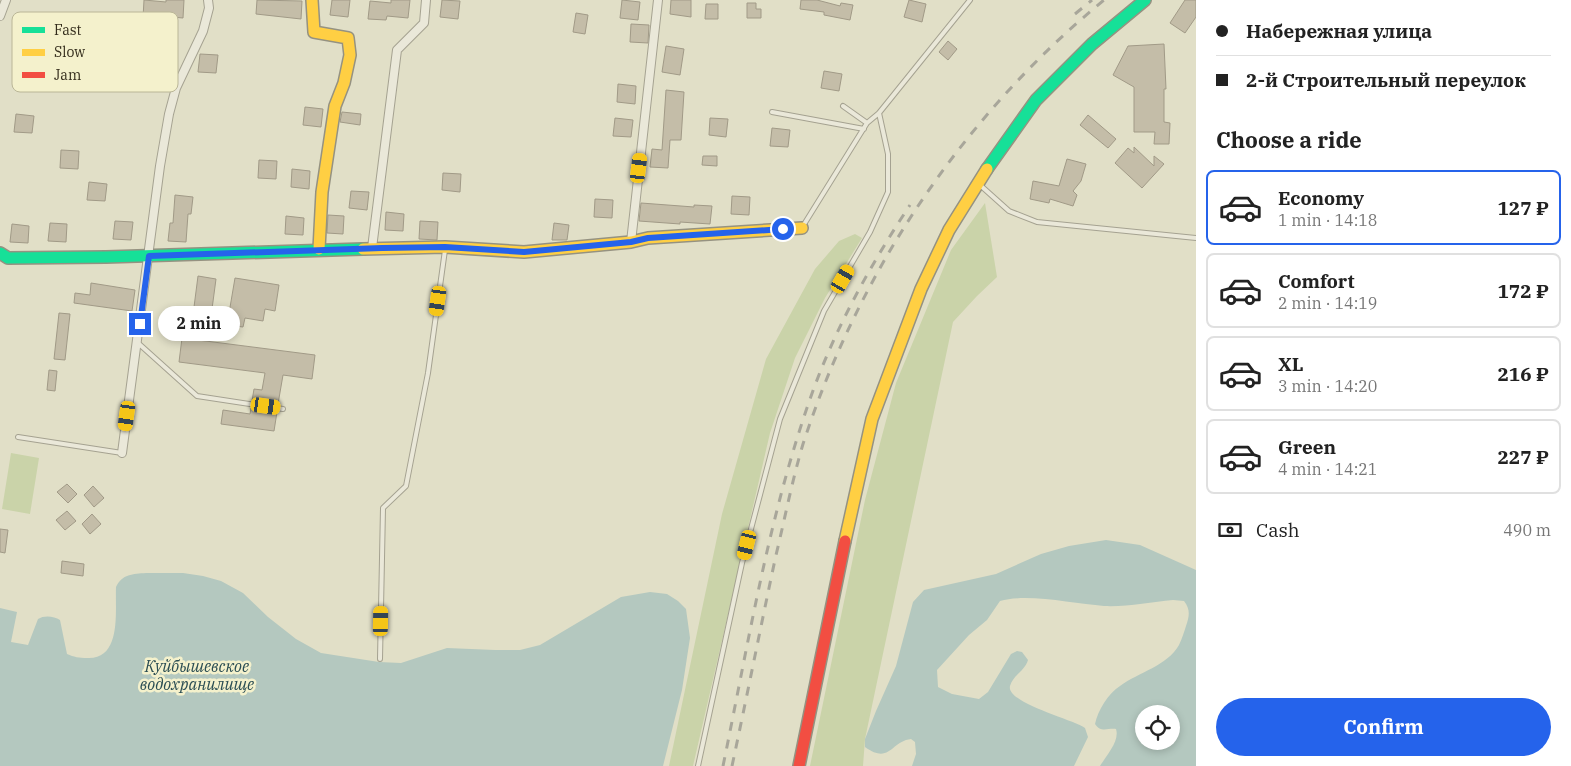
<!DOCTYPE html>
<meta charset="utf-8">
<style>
:root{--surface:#fff;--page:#f2f2f2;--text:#222;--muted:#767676;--line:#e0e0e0;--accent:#2563eb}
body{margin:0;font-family:"IBM Plex Serif",serif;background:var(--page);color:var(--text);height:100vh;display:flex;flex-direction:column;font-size:19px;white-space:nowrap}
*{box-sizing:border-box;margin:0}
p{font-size:16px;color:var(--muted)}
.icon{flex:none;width:28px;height:28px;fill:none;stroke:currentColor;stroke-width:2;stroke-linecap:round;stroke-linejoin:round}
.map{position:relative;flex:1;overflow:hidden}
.sheet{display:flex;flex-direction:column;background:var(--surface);width:375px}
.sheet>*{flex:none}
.banner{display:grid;align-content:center;height:110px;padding:0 20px;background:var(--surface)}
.controls{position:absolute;left:1135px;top:705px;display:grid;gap:10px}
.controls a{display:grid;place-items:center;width:45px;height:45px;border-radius:50%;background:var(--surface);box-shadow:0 2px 8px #0003;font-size:25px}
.end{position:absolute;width:22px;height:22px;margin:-11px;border:6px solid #2563eb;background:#fff;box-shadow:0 0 0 2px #fff}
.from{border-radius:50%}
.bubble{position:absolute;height:35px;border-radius:18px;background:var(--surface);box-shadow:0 2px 8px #0003;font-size:16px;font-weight:800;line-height:35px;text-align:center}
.car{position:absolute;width:15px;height:30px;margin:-15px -8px;border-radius:6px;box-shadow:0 0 4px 1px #0007;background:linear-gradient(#f5c518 24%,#345 0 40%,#f5c518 0 76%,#345 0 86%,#f5c518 0)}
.banner b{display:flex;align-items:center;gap:18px;height:48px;font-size:19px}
.banner b+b{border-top:1px solid var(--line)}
.banner i{width:12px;height:12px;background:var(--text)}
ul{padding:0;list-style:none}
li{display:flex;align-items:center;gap:15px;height:75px;margin:0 10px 8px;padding:0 10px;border:2px solid var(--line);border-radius:8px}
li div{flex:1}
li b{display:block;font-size:19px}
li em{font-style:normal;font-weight:800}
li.on{border-color:var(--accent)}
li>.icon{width:45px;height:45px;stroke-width:1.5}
h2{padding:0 20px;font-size:22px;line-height:60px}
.pay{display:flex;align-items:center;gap:12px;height:55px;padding:0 20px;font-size:19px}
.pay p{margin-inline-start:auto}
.cta{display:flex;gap:10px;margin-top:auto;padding:10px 20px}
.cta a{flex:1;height:58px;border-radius:30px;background:var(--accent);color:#fff;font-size:20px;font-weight:800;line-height:58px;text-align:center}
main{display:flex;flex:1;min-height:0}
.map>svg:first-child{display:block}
.green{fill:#cad3a9}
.water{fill:#b4c8bf;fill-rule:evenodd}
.building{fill:#c4bda8;stroke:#a19a87}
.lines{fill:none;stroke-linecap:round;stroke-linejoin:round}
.lane-casing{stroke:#a5a291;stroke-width:6}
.street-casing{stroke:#a5a291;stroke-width:10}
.fast-casing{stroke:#959281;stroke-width:14}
.slow-casing{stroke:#959281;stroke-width:14}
.jam-casing{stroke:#959281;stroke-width:14}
.lane{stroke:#eae8d9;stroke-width:4}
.street{stroke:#eae8d9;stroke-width:8}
.fast{stroke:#16e098;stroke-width:11}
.slow{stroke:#ffcf43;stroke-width:11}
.jam{stroke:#f24e42;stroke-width:11}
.rail{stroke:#a8a69a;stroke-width:3;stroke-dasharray:9 9;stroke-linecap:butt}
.route{stroke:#2563eb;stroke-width:6}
.labels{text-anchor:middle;stroke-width:5;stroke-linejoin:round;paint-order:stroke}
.water-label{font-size:16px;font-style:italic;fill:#2a4d53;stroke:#f4f1cc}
.key{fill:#f4f1cc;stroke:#bab697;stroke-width:1}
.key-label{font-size:14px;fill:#332c1b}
</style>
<main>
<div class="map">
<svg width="1196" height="766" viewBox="0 0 1196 766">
<rect width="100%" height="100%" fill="#e1dfc7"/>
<path class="green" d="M985,203L997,277L977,296L953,322L865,739L863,766H810L865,500L896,383L951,250Z
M855,234L862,238L825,298L795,358L770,433L693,766H669L722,514L766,359L815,269L839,241Z
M11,453L39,458L30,514L2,509Z"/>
<path class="water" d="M1106,540L1140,545L1196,570V766H1100C1106,756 1120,741 1116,729C1107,728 1101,733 1095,724C1098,710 1108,694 1120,686C1139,672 1167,666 1179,645C1182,639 1184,632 1186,626C1189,617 1191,610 1184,601L1173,600C1151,602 1127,607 1104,606C1074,604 1028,593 1000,601L987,620L969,635L937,670L938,687L952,694L979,699L988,692L1011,654L1017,651L1022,652L1028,660C1025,671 1013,675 1010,686C1006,703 1072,719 1085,728L1088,737L1074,766H912L916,754L915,742L911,739C891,741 890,765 865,747V739L876,711L896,666L913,602L924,590L996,574L1041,554L1069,546ZM1144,714H1171V741H1144Z
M146,573H183L203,576L221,581L243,593L268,617L296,639L321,653L379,662L401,663L447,648L495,650H520L540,645L621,597L650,592L667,594L678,601L686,609L690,638L682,690L663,766H0V608L17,612L11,642L28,645L38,619C44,615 54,616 60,620L67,654C74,657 79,658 87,658C122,660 115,611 116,587C122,574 133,574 146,573Z"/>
<path class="building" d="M144,0L166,2V0H184L183,18L161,16V19L143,18Z
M257,0L302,1L301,19L256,14Z
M332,0H350L348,17L330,15Z
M391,0H410L408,18L387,16L386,20L368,19L370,1L391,3Z
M442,0L460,1L458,19L440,17Z
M622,0L640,2L638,20L620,18Z
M671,0H691V17L670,14Z
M801,0H817L840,6L841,3L853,5L850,20L824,15V12L800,9Z
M909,0L926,4L922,22L904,17Z
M1185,0H1196V17L1185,33L1170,23Z
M747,3H756V9H761V18H747Z
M706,4H718V19H705Z
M576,13L588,15L585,34L573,32Z
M631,24L649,25L648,43L630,42Z
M948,41L957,49L948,60L939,52Z
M1164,44L1166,89H1164V122L1170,123L1169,144H1154L1155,132H1134V87L1113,75L1128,46Z
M666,46L684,49L680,75L662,72Z
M200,54L218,55L216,73L198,72Z
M824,71L842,74L839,91L821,88Z
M618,84L636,86L635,104L617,102Z
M666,90L684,92L681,140H670L668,168L650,167L652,149L662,150Z
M305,107L323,109L321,127L303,125Z
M342,112L361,114L360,125L340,122Z
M16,114L34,116L32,133L14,132Z
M1088,115L1116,139L1108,148L1080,125Z
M615,118L633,120L631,137L613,136Z
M710,118L728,119L726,137L709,135Z
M772,128L790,130L788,147L770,146Z
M1134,147L1154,166V156L1164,164L1142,188L1115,163L1128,148L1134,153Z
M61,150L79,151L78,169L60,168Z
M703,156H717V166L702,165Z
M1067,159L1086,164L1081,181L1073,191L1077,195L1073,206L1050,199L1049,203L1030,199L1033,181L1059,186Z
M259,160L277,161L276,179L258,178Z
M292,169L310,171L309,189L291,187Z
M443,173L461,174L460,192L442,190Z
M89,182L107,184L105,201L87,200Z
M351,191L369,192L367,210L349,208Z
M175,195L193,197L191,214H188L186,242L168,241L170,223H173Z
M732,196L750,197L749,215L731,214Z
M595,199L613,200L612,218L594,217Z
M641,203L694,207V205L712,206L710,224L680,222V224L639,221Z
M386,212L404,214L403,231L385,230Z
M328,215L344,216L343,234L327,233Z
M286,216L304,218L303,235L285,234Z
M115,221L133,222L131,240L113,239Z
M420,221L438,222L437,240L419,239Z
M50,223L67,224L66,242L48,241Z
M554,223L569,225L567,240H552Z
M12,224L29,226L28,243L10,242Z
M198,276L216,279L212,309L194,307Z
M235,278L279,285L275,311L265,309L263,321L245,318L243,327L227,325Z
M91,283L135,290L132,311L74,303L75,293L90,295Z
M59,313L70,314L65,360L54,359Z
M182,338L315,355L312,379L283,375L278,404L252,401L254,389L262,390L265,373L179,362Z
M49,370L57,371L55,391L47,390Z
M251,408L277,412L274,431L221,424L223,410L250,414Z
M67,484L77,494L68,503L57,492Z
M93,486L104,498L94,507L84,495Z
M67,511L76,521L65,530L56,520Z
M92,514L101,524L90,534L82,524Z
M0,529L8,530L5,553L0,552Z
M62,561L84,564L83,576L61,573Z"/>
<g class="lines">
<defs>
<path id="lane" d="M843,106L867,123
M772,112L864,129
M980,185L1009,211L1037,222L1196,238
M803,226L867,123L879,113L970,0
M138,343L197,396L283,409
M18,437L122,453
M380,659L383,508L406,486L428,373L445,250
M698,766L742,563L780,419L824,311L870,232L888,192V154L879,113"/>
<path id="street" d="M0,16L6,0
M631,242L658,0
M372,248L397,50L424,23L426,0
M122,453L160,166L169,114L176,88L203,31L209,8L208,0"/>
<path id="fast" d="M987,169L1036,100L1092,44L1145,0
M0,253L8,258L106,257L363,249"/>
<path id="slow" d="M312,0L314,32L348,38L350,55L344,83L335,106L322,192L319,249
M363,249L445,247L524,252L631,242L648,238L802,228
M845,541L872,419L921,289L949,230L987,169"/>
<path id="jam" d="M799,766L845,541"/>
</defs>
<use href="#lane" class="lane-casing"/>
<use href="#street" class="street-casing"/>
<use href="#fast" class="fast-casing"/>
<use href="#slow" class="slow-casing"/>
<use href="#jam" class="jam-casing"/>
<use href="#lane" class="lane"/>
<use href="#street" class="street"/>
<use href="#fast" class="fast"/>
<use href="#slow" class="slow"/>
<use href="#jam" class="jam"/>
<path class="rail" d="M1075,14L1092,0
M723,766C748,645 768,520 809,402C833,332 869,267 910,205
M732,766C747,696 761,625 776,555C785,518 792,481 803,444C859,271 963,116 1104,0"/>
</g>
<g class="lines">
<path class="route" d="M140,324L149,256L382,248L445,247L524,252L631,242L648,238L783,229"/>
</g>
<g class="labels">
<g class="water-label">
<text x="197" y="672">Куйбышевское<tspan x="197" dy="18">водохранилище</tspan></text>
</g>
</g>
<rect x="12" y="12" width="166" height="80" rx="8" class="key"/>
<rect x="22" y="27" width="23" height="6" fill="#16e098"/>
<rect x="22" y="49" width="23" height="7" fill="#ffcf43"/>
<rect x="22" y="72" width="23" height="6" fill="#f24e42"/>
<g class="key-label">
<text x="54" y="35">Fast</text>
<text x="54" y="57">Slow</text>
<text x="54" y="80">Jam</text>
</g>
</svg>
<div class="controls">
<a><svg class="icon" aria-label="locate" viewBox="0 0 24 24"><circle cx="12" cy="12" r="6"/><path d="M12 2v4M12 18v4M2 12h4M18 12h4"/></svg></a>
</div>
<i class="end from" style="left:783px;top:229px"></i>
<i class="end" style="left:140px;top:324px"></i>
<div class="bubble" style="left:158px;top:306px;width:82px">2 min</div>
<i class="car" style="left:639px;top:168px;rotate:7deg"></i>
<i class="car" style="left:843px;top:279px;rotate:30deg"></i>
<i class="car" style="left:438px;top:301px;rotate:188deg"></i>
<i class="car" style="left:266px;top:406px;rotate:98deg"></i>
<i class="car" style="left:127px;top:416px;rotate:188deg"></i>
<i class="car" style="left:747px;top:545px;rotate:194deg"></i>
<i class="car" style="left:381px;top:621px;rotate:1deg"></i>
</div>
<section class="sheet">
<div class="banner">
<b><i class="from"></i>Набережная улица</b>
<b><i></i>2-й Строительный переулок</b>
</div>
<h2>Choose a ride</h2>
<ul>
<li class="on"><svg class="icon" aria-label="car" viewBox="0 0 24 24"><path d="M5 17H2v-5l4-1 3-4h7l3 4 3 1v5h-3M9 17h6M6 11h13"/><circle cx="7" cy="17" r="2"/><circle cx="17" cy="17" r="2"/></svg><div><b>Economy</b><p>1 min · 14:18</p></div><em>127 ₽</em></li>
<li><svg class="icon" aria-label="car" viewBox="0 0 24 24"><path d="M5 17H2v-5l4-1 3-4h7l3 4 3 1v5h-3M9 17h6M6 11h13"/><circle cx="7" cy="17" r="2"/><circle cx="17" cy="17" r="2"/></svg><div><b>Comfort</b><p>2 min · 14:19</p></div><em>172 ₽</em></li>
<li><svg class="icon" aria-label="car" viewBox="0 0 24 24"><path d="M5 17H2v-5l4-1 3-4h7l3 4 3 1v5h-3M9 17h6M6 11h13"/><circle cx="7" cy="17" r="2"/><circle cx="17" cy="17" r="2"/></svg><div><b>XL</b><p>3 min · 14:20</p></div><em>216 ₽</em></li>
<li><svg class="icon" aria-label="car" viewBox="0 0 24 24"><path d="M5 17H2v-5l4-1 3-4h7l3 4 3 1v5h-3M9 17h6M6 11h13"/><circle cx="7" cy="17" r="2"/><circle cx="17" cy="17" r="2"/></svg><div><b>Green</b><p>4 min · 14:21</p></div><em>227 ₽</em></li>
</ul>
<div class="pay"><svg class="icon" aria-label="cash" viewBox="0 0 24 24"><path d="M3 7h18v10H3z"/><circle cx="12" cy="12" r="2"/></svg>Cash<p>490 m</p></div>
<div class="cta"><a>Confirm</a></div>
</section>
</main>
